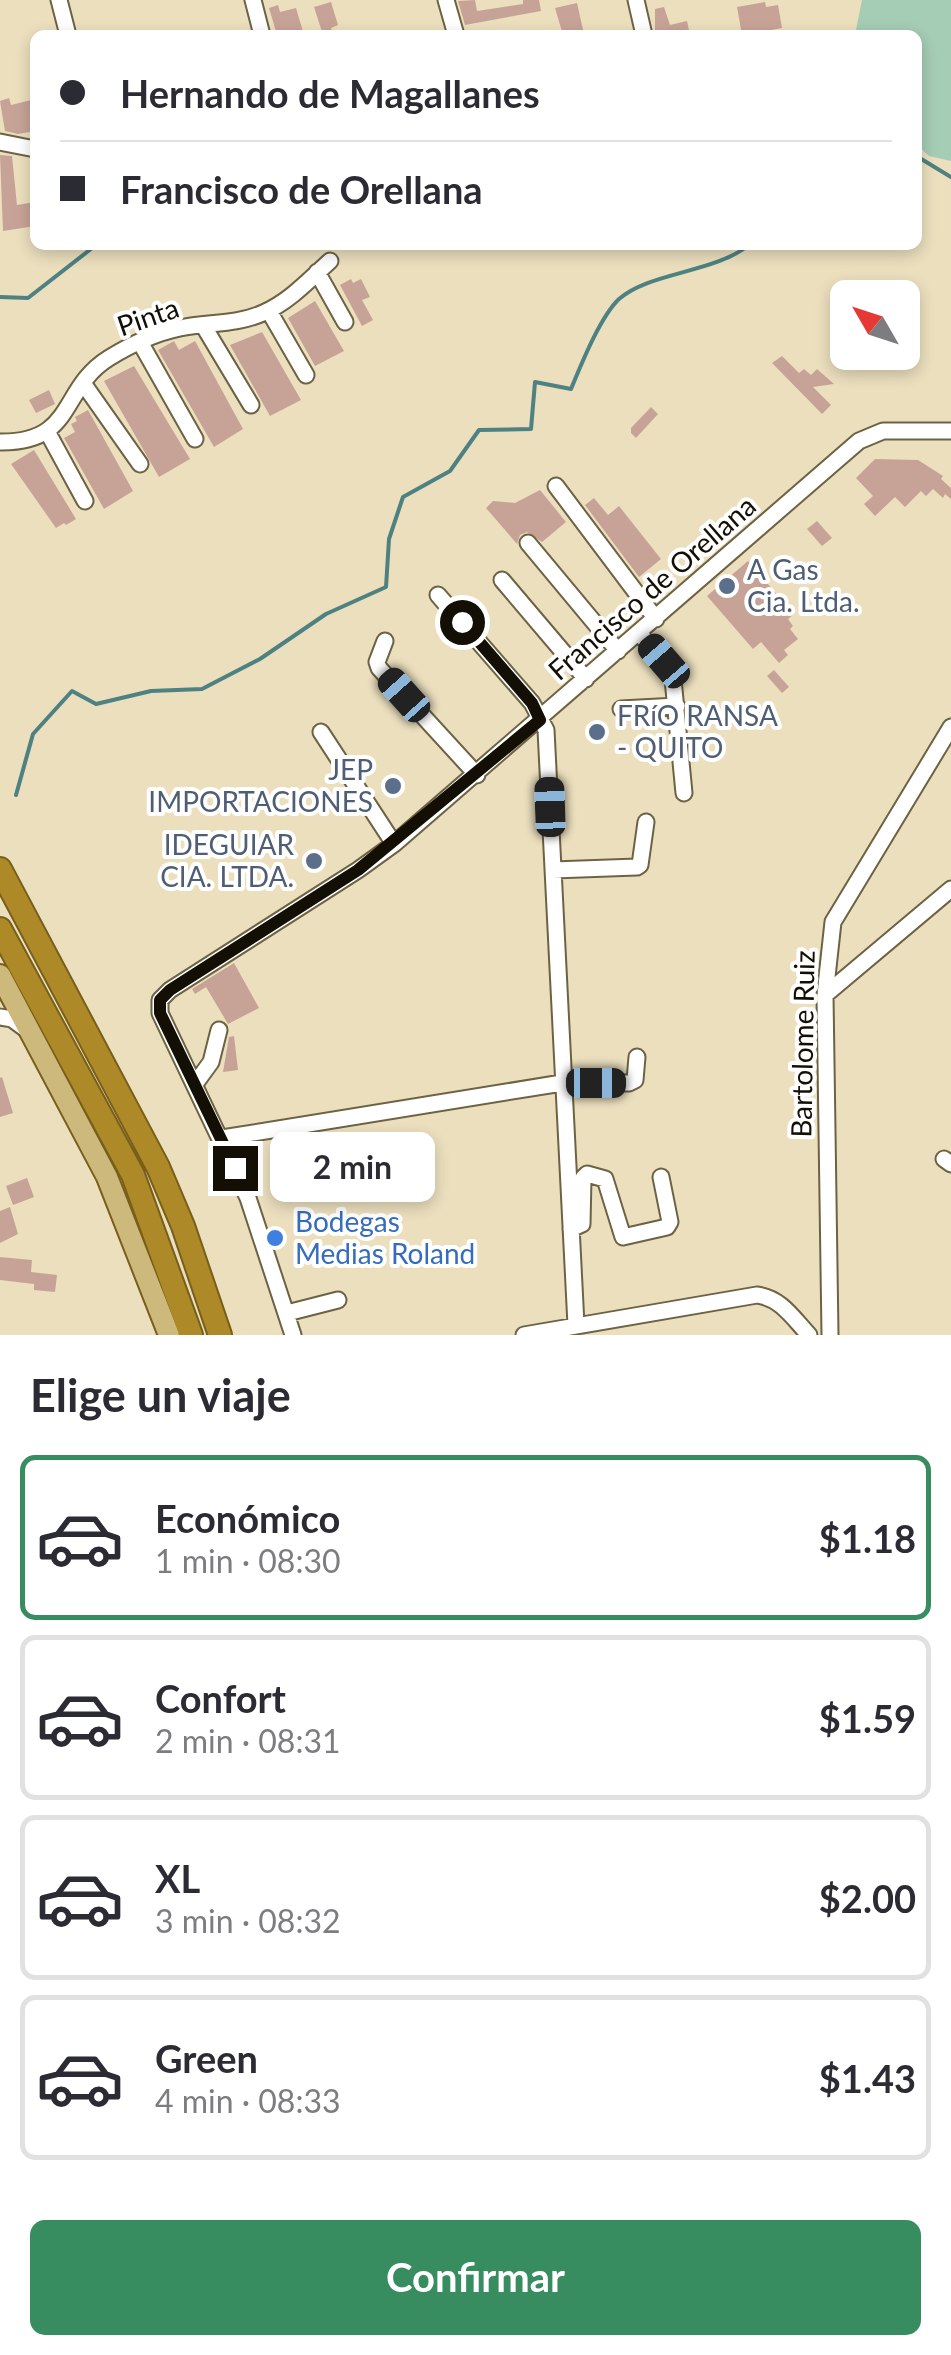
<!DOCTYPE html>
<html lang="es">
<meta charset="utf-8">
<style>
:root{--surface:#fff;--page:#f2f2f3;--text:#2b2b33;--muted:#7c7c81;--line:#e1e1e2;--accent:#378d60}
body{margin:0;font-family:Lato,sans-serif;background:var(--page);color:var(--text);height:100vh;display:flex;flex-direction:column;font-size:38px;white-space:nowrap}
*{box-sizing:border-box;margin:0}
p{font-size:32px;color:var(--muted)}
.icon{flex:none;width:55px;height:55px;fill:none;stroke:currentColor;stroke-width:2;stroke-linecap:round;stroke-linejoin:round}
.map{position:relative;height:1335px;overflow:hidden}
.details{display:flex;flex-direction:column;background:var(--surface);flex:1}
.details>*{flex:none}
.top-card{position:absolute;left:30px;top:30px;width:892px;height:220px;border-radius:15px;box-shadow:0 5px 15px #0003;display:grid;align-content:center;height:220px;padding:0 30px;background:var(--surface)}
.needle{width:65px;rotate:309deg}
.tools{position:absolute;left:830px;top:280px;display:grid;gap:20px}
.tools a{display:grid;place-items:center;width:90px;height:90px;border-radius:15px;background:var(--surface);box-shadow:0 5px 15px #0003;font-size:50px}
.end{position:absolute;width:45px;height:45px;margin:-22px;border:12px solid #130f04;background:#fff;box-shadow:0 0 0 5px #fff}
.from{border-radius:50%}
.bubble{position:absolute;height:70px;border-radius:15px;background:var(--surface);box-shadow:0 5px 15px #0003;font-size:32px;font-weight:700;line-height:70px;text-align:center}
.car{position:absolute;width:30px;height:60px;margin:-30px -15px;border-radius:12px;box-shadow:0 0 8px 2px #0007;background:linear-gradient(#222 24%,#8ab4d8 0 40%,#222 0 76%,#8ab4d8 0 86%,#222 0)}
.top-card b{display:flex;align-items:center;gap:35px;height:95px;font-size:38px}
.top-card b+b{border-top:2px solid var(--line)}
.top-card i{width:25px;height:25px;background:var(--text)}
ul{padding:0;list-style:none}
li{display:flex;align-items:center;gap:30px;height:165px;margin:0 20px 15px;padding:0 10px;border:5px solid var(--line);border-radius:15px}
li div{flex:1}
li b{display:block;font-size:38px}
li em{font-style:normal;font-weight:700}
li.current{border-color:var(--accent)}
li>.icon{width:90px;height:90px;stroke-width:1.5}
h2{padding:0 30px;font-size:45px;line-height:120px}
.primary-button{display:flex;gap:20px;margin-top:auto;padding:20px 30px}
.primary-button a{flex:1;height:115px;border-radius:15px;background:var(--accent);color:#fff;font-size:40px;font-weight:700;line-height:115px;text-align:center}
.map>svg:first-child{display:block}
.green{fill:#a5ccb5}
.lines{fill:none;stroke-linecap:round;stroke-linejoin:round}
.stream{stroke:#4e8181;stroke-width:4}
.building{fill:#c7a397}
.minor-casing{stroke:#6c6244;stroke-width:19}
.major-casing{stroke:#775f1b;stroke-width:24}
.highway-casing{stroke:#775f1b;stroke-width:26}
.minor{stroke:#fff;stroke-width:15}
.major{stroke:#ceb97d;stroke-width:20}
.highway{stroke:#ad8a27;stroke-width:22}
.route{stroke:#130f04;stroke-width:12}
.service-dot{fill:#5c6f8a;stroke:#fff;stroke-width:4}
.shop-dot{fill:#3f7fe0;stroke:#fff;stroke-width:4}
.labels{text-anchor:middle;stroke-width:8;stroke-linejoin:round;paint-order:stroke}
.street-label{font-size:28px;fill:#130f04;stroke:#fff}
.service-label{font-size:28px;fill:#4e5e75;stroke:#fff;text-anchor:start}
.shop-label{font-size:28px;fill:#366cbe;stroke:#fff;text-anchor:start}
</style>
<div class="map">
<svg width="951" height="1335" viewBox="0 0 951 1335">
<rect width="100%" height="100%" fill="#ebdfbe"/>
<path class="green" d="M862,0H951V161L929,156L918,146V35H855Z"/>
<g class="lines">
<path class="stream" d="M918,157L951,177
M0,297L28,298L96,245
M16,795L33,734L72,691L96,704L151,691L202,689L260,659L326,614L386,587L389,539L403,497L450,471L479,430L531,429L535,382L571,389C581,365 600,317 619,299C650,272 714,273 749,245"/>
</g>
<path class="building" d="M475,0L477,11L523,4V0H539L541,11L465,25L458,1Z
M331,2L338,25L331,28L333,35H323L314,7Z
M765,2L766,7L778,5L782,28L761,32L762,35H742L737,7Z
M577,3L584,34L563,35L555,8Z
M278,5L280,12L296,8L304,35H277L269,8Z
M664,7L670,25L687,21L689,30L655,35V9Z
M9,98L11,105L31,100L35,131L18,134L5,131L0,101Z
M0,155L12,156L17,205L35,202V226L3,231Z
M351,279L353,283L361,279L370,297L362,300L373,320L362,326L340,285Z
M315,301L344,351L315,366L288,318Z
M262,332L301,400L270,416L230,345Z
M174,341L179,350L195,341L243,429L214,447L158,350Z
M782,356L799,373L804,369L811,375L817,369L834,384L813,387L831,405L822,414L772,363Z
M134,366L190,459L159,477L104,381Z
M49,390L55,404L36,413L29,400Z
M651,407L658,414L636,438L631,433V428Z
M88,410L133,491L104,509L64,438L75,432L71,424L77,421L75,417Z
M34,450L76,519L66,525L64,523L56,528L11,464Z
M875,459L918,460L943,476L941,479L951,488V499L945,494L943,498L933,489L926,496L921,491L905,507L895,497L875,516L864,504L873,496L856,478Z
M540,490L566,522L542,542L527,532L520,535L517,544L486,508L493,501L515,503Z
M594,498L608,515L619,506L661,559L639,577L585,505Z
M817,521L832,538L822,546L807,529Z
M748,561L794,614L788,619L793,626L790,629L798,639L784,650L788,655L779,663L761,642L753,649L707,596Z
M774,670L789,687L782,693L767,676Z
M234,963L259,1008L228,1024L206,987L195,994L192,989Z
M234,1036L238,1070L223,1072L229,1037Z
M2,1077L13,1113L0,1117V1078Z
M27,1178L34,1197L13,1205L6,1186Z
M10,1207L18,1234L0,1243V1211Z
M0,1257L32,1260L31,1272L57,1275L55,1292L34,1290V1284L0,1280Z"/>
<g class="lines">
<defs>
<path id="minor" d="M59,0L68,35
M253,0L262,35
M446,0L456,35
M636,0L644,35
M0,142L35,149
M317,272L345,322
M269,311L306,375
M203,325L251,405
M140,342L195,439
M83,383L140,464
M48,433L85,501
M0,442C76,443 59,389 109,358C130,345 156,333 180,328C208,322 236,325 263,313C289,302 310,279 330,261
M556,486L656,619
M528,543L618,651
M502,580L586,679
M438,595L532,703L546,730L576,1325
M639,633L664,661L673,679L684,793
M385,641L377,662L379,668L477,775
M621,709L677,706
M321,732L394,844
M553,870L637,867L640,865L646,822
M825,995L951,889
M0,1017L12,1019L27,1030
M195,1084L211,1062L219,1030
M222,1138L562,1083H629L635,1080L637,1057
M944,1159L951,1164
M571,1229L582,1224L583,1178L587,1174L605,1179L623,1237L667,1227L670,1222L661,1177
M287,1313L338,1300
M293,1335L248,1198L160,1013V1000L170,990L358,870L394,844L859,441L883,431H951
M524,1335L757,1295C781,1298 793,1318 809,1335
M830,1335L825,995L833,922L951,727"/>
<path id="major" d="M0,975L107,1177L169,1335"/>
<path id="highway" d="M0,869L158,1167L183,1226L220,1335
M0,929L133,1175L191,1335"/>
</defs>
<use href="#minor" class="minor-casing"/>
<use href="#major" class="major-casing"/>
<use href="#highway" class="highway-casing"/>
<use href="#minor" class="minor"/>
<use href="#major" class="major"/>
<use href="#highway" class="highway"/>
</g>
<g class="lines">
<path class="route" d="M235,1168L160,1013V1000L170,990L358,870L540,720L532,703L462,622"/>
</g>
<g class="service-dot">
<circle cx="727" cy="586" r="10"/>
<circle cx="597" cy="732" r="10"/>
<circle cx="393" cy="786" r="10"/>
<circle cx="314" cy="861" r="10"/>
</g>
<circle class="shop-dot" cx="275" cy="1238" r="10"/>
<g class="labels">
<g class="street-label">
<text transform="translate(148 317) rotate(-19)" y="10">Pinta</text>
<text transform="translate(652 588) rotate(-41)" y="10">Francisco de Orellana</text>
<text transform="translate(803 1044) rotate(-89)" y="10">Bartolome Ruiz</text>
</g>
<g class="service-label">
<text x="747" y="580">A Gas<tspan x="747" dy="32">Cia. Ltda.</tspan></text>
<text x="617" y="726">FRíO RANSA<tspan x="617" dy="32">- QUITO</tspan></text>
<text x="373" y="780" text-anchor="end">JEP<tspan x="373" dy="32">IMPORTACIONES</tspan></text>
<text x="294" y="855" text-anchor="end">IDEGUIAR<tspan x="294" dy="32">CIA. LTDA.</tspan></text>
</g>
<g class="shop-label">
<text x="295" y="1232">Bodegas<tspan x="295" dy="32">Medias Roland</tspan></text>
</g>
</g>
</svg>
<div class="tools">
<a><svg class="needle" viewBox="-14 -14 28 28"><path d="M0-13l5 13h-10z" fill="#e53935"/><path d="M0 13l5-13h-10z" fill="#7c7c81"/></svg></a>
</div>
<i class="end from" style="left:462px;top:622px"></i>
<i class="end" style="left:235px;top:1168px"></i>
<div class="bubble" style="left:270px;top:1132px;width:165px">2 min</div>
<i class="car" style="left:664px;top:661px;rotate:319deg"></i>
<i class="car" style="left:404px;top:695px;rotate:318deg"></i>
<i class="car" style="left:550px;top:807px;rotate:358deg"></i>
<i class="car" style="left:596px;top:1083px;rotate:90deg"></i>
<div class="top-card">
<b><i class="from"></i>Hernando de Magallanes</b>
<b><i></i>Francisco de Orellana</b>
</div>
</div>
<section class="details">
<h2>Elige un viaje</h2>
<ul>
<li class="current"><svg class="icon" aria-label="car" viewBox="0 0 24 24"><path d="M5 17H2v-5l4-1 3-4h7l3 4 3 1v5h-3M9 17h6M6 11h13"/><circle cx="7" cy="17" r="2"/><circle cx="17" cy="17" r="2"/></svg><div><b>Económico</b><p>1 min · 08:30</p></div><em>$1.18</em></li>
<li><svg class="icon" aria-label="car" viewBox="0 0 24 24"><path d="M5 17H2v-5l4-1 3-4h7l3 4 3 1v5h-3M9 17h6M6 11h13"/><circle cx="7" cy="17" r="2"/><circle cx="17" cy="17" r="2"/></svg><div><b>Confort</b><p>2 min · 08:31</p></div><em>$1.59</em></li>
<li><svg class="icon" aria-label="car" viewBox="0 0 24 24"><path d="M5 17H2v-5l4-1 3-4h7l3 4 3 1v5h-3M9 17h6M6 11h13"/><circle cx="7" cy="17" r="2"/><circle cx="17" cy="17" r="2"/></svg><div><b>XL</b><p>3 min · 08:32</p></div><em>$2.00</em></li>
<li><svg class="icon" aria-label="car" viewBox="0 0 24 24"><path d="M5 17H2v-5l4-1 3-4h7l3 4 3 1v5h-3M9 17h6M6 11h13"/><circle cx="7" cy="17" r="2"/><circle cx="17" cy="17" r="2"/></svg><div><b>Green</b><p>4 min · 08:33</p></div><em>$1.43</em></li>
</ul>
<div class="primary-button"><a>Confirmar</a></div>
</section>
